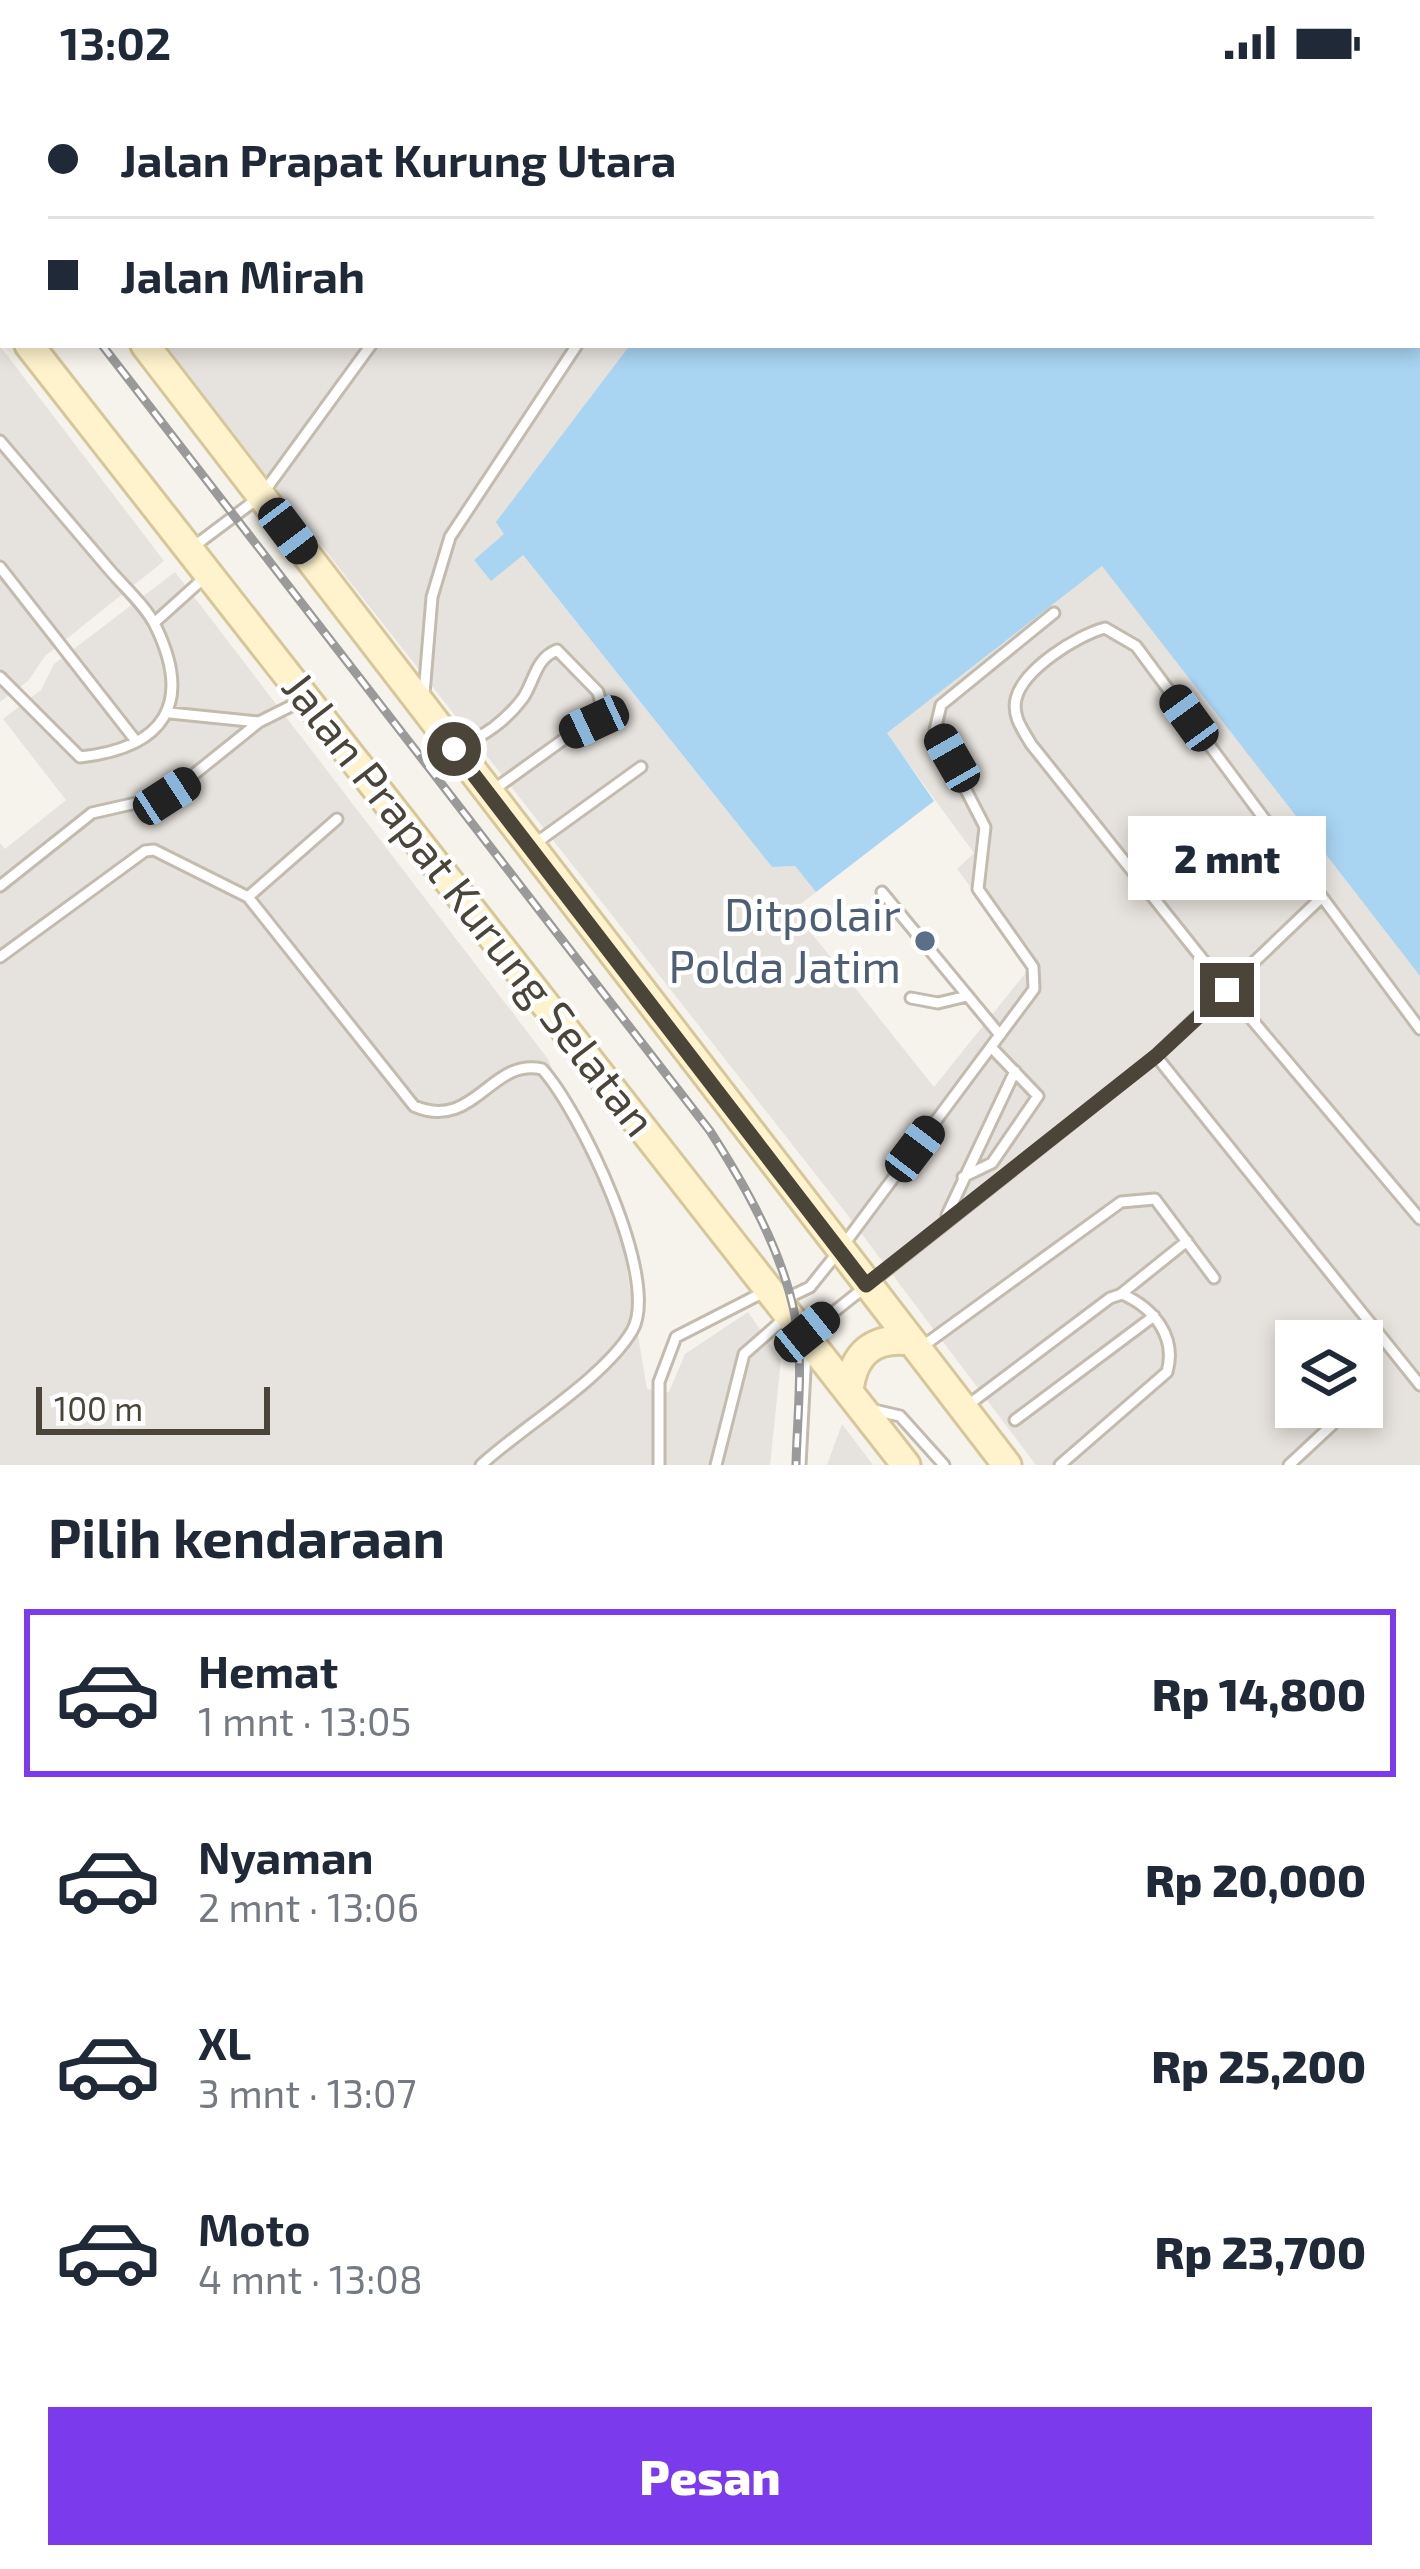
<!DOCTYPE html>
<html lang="id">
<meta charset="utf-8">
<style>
:root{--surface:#fff;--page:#f6f6f7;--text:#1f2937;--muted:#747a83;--line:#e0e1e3;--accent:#7c3aed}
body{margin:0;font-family:"Exo 2",sans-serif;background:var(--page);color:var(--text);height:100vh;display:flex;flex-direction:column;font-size:45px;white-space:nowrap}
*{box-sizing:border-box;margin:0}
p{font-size:39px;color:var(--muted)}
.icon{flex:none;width:66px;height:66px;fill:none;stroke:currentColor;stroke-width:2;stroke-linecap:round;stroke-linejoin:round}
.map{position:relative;height:1381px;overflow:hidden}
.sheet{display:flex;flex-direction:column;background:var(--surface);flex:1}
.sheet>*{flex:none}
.banner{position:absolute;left:0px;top:0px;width:1422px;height:264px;box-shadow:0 6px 18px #0003;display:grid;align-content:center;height:264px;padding:0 48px;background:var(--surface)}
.tools{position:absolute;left:1275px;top:1236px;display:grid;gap:24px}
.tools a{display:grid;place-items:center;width:108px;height:108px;border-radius:0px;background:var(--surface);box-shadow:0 6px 18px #0003;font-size:60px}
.scale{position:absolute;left:36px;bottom:30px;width:234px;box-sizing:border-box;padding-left:12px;border:6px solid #4b4439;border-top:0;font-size:33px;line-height:42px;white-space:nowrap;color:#4b4439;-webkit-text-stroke:9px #fff;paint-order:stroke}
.end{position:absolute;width:54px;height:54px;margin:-27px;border:15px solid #4b4439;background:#fff;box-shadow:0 0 0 6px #fff}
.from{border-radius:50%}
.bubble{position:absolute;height:84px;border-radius:0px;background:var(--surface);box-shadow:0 6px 18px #0003;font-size:39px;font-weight:800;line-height:84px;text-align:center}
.car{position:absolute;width:36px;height:72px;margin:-36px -18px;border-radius:15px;box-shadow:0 0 9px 3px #0007;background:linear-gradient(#222 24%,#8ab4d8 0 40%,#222 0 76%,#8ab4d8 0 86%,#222 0)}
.banner b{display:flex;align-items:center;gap:42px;height:114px;font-size:45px}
.banner b+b{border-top:3px solid var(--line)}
.banner i{width:30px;height:30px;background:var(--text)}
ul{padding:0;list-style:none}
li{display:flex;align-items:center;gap:36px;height:168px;margin:0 24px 18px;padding:0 24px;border:6px solid transparent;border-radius:0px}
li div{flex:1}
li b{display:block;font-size:45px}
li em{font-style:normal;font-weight:800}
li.selected{border-color:var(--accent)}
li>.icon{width:108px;height:108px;stroke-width:1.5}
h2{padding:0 48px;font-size:54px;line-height:144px}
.cta{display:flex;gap:24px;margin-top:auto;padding:24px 48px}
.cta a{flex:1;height:138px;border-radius:0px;background:var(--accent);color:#fff;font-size:48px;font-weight:800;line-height:138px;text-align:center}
.status{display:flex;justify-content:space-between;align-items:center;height:84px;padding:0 60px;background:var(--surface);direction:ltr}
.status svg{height:33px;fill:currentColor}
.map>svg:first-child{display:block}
.industrial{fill:#e6e2dd;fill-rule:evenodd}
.water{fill:#a9d4f2}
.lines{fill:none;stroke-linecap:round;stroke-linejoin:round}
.lane-casing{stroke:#c2bbae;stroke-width:15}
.secondary-casing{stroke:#d6c79b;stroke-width:33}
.lane{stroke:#fff;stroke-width:9}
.secondary{stroke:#fff3cd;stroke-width:27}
.rail-casing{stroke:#9a9a9a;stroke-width:9}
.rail{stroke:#fff;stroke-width:4.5;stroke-dasharray:14;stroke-linecap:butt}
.route{stroke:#4b4439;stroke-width:15}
.service-dot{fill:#5c6f8a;stroke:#fff;stroke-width:4.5}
.labels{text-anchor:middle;stroke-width:9;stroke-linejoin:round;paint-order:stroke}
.street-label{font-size:45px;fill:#4b4439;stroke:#fff}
.service-label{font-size:45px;fill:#4e5e75;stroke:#fff;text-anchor:end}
</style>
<div class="status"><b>13:02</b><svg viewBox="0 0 49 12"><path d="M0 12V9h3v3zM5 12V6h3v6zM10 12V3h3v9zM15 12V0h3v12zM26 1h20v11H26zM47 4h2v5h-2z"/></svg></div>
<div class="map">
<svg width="1420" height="1381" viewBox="0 0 1420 1381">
<rect width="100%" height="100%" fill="#f6f3ec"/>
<path class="industrial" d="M359,0H826L356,3Z
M164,261H630L497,438L505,450L474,476L522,470L772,783L795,782L816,808L793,826L934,1003L1031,882L957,785L974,769L886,649L1102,481L1420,892V1381H1036L846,1129ZM1296,1257H1362V1323H1296Z
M0,262L164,477L45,572L28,597L0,618Z
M175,488L548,975L619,1140L647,1305L669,1308L685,1270L748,1228L781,1276L770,1381H0V759L5,765L66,716L3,635L41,606L54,580Z
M842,1340L873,1381H827Z"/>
<path class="water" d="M826,0H1420V892L1102,482L887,649L934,717L816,808L795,782L772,783L523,471L491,497L474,476L504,450L496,438L630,261H1419V3Z"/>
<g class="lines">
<defs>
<path id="lane" d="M684,0L688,3
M0,2V19
M426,3L429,0
M561,3L563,0
M765,3L767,0
M0,357C36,399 72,442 108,484C123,502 145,521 155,541C194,620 164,664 80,673L0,593
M193,463L261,412L371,261
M0,483L136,657
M154,539L204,494
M424,610L432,513L450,453L577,261
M170,629L259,638
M459,663C485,651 505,638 523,614C535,596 535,575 557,566L598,608L603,627L492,707
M337,735L248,813L414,1022C474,1048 491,973 542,985C579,1025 662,1196 632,1247C603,1295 525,1341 481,1381
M533,761L641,683
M0,802L92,729L167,712L259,638L301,617
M882,808L1000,951
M0,873L145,767L154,766L248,813
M911,914L938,919L967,912
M1420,945L1136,562L1105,544C1078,551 1023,585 1016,615C1012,633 1023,646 1031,660L1227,906L1420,1135
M1156,972L1420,1301
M963,1093L992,1079L1038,1012L991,963
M947,1131L1015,987
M1121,1210L1187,1157
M781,1217L810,1203L839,1167L1034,905L1033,883L978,805L985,743L935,646L941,621L1054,529
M806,1250L1156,972L1321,814
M923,1262L1121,1118L1155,1115L1214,1194
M968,1321L1110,1214L1122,1210C1154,1224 1177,1253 1167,1288L1060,1381
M874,1326L900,1332L944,1381
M1015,1336L1154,1232
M659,1381V1298L676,1253L768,1206
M716,1381L744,1270L784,1235
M800,1381L806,1267
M1289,1381L1332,1341"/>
<path id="secondary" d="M0,72L3,76
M0,224L3,228
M29,261L906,1381
M145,261L1007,1381
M849,1307C853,1270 873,1252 911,1257"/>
</defs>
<use href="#lane" class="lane-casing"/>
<use href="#secondary" class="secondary-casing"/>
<use href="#lane" class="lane"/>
<use href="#secondary" class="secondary"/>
<defs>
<path id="rail" d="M0,130L3,134
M102,261L710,1047C746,1103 782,1166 795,1232C804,1279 797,1333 796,1381"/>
</defs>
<use href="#rail" class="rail-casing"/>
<use href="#rail" class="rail"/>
</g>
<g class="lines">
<path class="route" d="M454,665L866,1201L1156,972L1227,906"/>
</g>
<circle class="service-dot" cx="925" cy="857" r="12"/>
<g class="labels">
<g class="street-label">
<text transform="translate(469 820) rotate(52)" y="16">Jalan Prapat Kurung Selatan</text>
</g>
<g class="service-label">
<text x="901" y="847">Ditpolair<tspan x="901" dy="52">Polda Jatim</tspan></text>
</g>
</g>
</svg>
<div class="tools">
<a><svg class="icon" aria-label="layers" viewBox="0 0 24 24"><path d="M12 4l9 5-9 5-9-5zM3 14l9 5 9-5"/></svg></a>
</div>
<div class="scale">100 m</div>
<i class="end from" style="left:454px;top:665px"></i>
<i class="end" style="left:1227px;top:906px"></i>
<div class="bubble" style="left:1128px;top:732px;width:198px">2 mnt</div>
<i class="car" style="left:288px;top:447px;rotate:143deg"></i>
<i class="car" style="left:1189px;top:634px;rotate:324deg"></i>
<i class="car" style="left:594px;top:638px;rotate:245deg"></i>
<i class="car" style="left:952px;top:674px;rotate:330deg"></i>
<i class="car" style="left:167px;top:712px;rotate:57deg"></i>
<i class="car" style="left:915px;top:1065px;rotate:37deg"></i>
<i class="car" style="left:807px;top:1248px;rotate:51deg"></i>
<div class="banner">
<b><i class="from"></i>Jalan Prapat Kurung Utara</b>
<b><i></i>Jalan Mirah</b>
</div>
</div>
<section class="sheet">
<h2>Pilih kendaraan</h2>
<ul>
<li class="selected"><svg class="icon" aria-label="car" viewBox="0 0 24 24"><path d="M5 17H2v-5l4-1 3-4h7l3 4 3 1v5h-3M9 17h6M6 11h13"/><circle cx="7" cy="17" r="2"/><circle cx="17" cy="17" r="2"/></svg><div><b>Hemat</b><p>1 mnt · 13:05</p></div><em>Rp 14,800</em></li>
<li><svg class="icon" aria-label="car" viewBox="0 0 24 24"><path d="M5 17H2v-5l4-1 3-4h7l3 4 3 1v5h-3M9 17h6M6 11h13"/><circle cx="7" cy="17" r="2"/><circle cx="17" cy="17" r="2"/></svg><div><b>Nyaman</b><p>2 mnt · 13:06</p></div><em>Rp 20,000</em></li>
<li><svg class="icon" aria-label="car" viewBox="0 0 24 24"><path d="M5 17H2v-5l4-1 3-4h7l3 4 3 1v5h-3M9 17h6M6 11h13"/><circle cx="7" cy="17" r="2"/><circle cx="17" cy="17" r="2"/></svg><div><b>XL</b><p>3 mnt · 13:07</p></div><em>Rp 25,200</em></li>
<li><svg class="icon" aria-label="car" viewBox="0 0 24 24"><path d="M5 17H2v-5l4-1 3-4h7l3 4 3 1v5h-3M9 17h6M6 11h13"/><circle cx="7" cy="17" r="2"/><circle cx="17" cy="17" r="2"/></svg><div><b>Moto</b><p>4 mnt · 13:08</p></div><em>Rp 23,700</em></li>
</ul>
<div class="cta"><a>Pesan</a></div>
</section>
